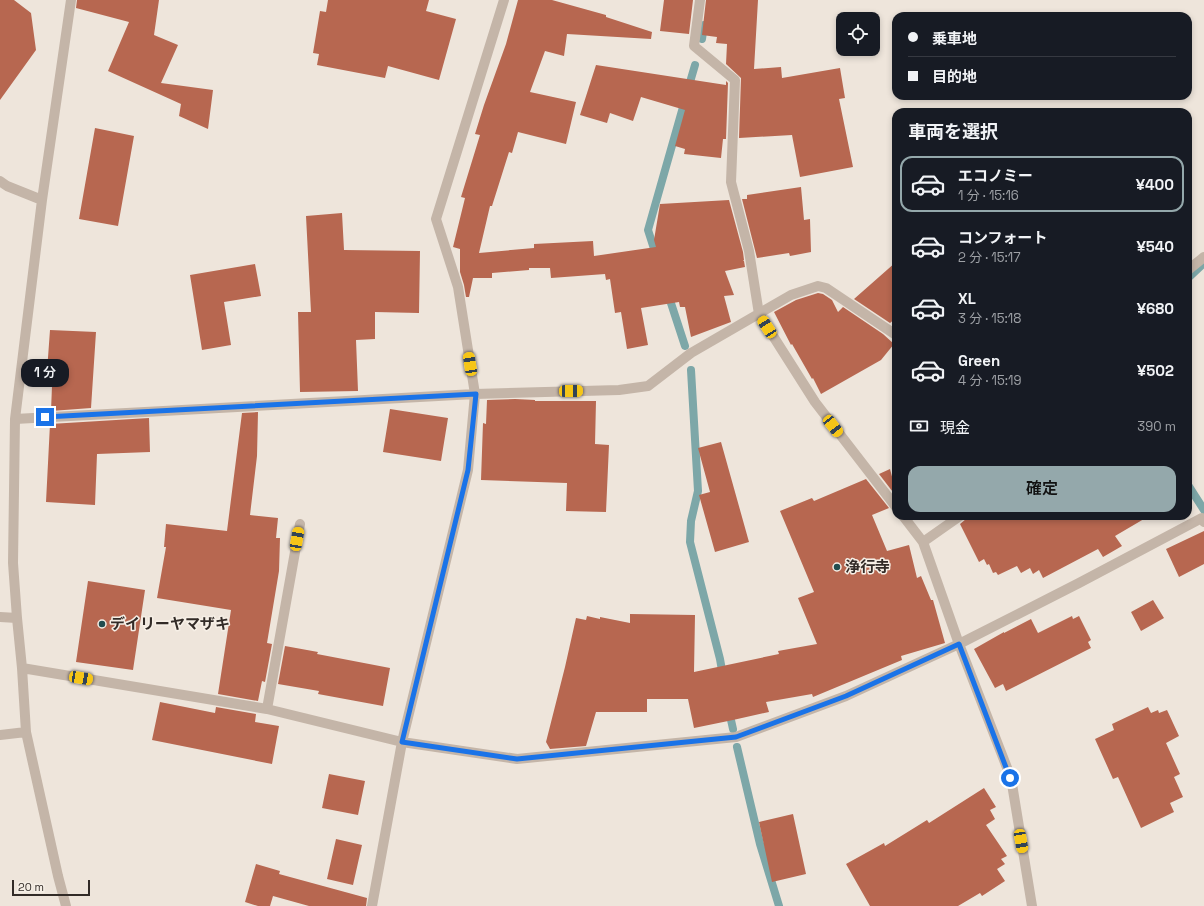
<!DOCTYPE html>
<html lang="ja">
<meta charset="utf-8">
<style>
:root{--surface:#171b24;--page:#242831;--text:#f1f3f6;--muted:#9ea1a6;--line:#363941;--accent:#94a8ab}
body{margin:0;font-family:"Space Grotesk","Noto Sans JP",sans-serif;background:var(--page);color:var(--text);height:100vh;display:flex;flex-direction:column;font-size:15px;white-space:nowrap}
*{box-sizing:border-box;margin:0}
p{font-size:13px;color:var(--muted)}
.icon{flex:none;width:22px;height:22px;fill:none;stroke:currentColor;stroke-width:2;stroke-linecap:round;stroke-linejoin:round}
.map{position:relative;flex:1;overflow:hidden}
.details{position:absolute;left:892px;top:108px;width:300px;height:412px;display:flex;flex-direction:column;background:var(--surface);border-radius:12px;box-shadow:0 2px 6px #0003}
.details>*{flex:none}
.hud{position:absolute;left:892px;top:12px;width:300px;height:88px;border-radius:12px;box-shadow:0 2px 6px #0003;display:grid;align-content:center;height:88px;padding:0 16px;background:var(--surface)}
.tools{position:absolute;left:836px;top:12px;display:grid;gap:8px}
.tools a{display:grid;place-items:center;width:44px;height:44px;border-radius:8px;background:var(--surface);box-shadow:0 2px 6px #0003;font-size:20px}
.scale{position:absolute;left:12px;bottom:10px;width:78px;box-sizing:border-box;padding-left:4px;border:2px solid #322b27;border-top:0;font-size:11px;line-height:14px;white-space:nowrap;color:#322b27;-webkit-text-stroke:3px #f6efe6;paint-order:stroke}
.end{position:absolute;width:18px;height:18px;margin:-9px;border:5px solid #1a73e8;background:#fff;box-shadow:0 0 0 2px #fff}
.from{border-radius:50%}
.bubble{position:absolute;height:28px;border-radius:12px;background:var(--surface);box-shadow:0 2px 6px #0003;font-size:13px;font-weight:600;line-height:28px;text-align:center}
.car{position:absolute;width:12px;height:24px;margin:-12px -6px;border-radius:5px;box-shadow:0 0 3px 1px #0007;background:linear-gradient(#f5c518 24%,#345 0 40%,#f5c518 0 76%,#345 0 86%,#f5c518 0)}
.hud b{display:flex;align-items:center;gap:14px;height:38px;font-size:15px}
.hud b+b{border-top:1px solid var(--line)}
.hud i{width:10px;height:10px;background:var(--text)}
ul{padding:0;list-style:none}
li{display:flex;align-items:center;gap:12px;height:56px;margin:0 8px 6px;padding:0 8px;border:2px solid transparent;border-radius:12px}
li div{flex:1}
li b{display:block;font-size:15px}
li em{font-style:normal;font-weight:600}
li.on{border-color:var(--accent)}
li>.icon{width:36px;height:36px;stroke-width:1.5}
h2{padding:0 16px;font-size:18px;line-height:48px}
.pay{display:flex;align-items:center;gap:10px;height:44px;padding:0 16px;font-size:15px}
.pay p{margin-inline-start:auto}
.button{display:flex;gap:8px;margin-top:auto;padding:8px 16px}
.button a{flex:1;height:46px;border-radius:12px;background:var(--accent);color:#111;font-size:16px;font-weight:600;line-height:46px;text-align:center}
.map>svg:first-child{display:block}
.lines{fill:none;stroke-linecap:round;stroke-linejoin:round}
.stream{stroke:#7da7a8;stroke-width:8}
.building{fill:#b76750}
.minor{stroke:#c4b5a8;stroke-width:10}
.route{stroke:#1a73e8;stroke-width:5}
.poi-dot{fill:#224d4f;stroke:#f6efe6;stroke-width:1.5}
.labels{text-anchor:middle;stroke-width:3;stroke-linejoin:round;paint-order:stroke}
.poi-label{font-size:15px;font-weight:bold;fill:#322b27;stroke:#f6efe6;text-anchor:start}
</style>
<div class="map">
<svg width="1204" height="906" viewBox="0 0 1204 906">
<rect width="100%" height="100%" fill="#eee5db"/>
<g class="lines">
<path class="stream" d="M702,39L704,25
M688,89L695,65
M657,258L648,230L685,100
M1188,278L1204,263
M668,294L685,346
M691,370L698,491L691,521L690,542L720,659L723,676
M1188,485L1204,510
M729,711L733,729
M737,747L760,844L779,906"/>
</g>
<path class="building" d="M0,0H14L31,13L36,50L0,100Z
M77,0H159L154,35L178,45L161,83L213,90L208,129L179,116L181,104L108,71L129,22L76,8Z
M328,0H429L426,11L456,19L439,80L388,66L385,78L317,65L319,54L313,53L320,11L326,12Z
M518,0H552L606,15V17L652,32L651,39L567,34L564,56L545,51L530,92L576,102L566,144L518,132L512,153L509,152L492,206H490L479,253L534,248V244L593,241L594,256L656,247L654,240L660,204L729,200L743,252L744,260H743L744,261L745,267L725,271L734,295L724,296L731,322L691,337L685,307H680L679,302L641,308L648,345L627,349L621,312L615,313L610,279L606,280L605,274L551,278L550,268H529V270L492,273V278H473L469,297H466L464,285L460,272V249L453,247L465,198L461,197L480,135L475,134L484,105L506,44Z
M664,0H693L689,34L660,31Z
M706,0H758L754,69L781,67L782,78L840,68L845,98L839,99L853,167L800,177L792,135L739,138L741,78L726,64L727,44L716,43L717,37L702,35Z
M596,65L726,85V81L728,83L726,139H723L721,158L684,154L685,149L675,146L685,110L641,97L633,121L610,113L607,123L580,115Z
M95,128L134,136L118,226L79,219Z
M801,187L804,220L810,219L811,252L790,256L789,253L757,258L742,199H747V195Z
M342,213L344,250L420,251L419,313L375,312V339L356,340L358,391L300,392L298,312H311L306,216Z
M896,262V318L890,323L854,299Z
M255,264L261,296L224,302L231,345L202,350L190,275Z
M818,293L823,294L832,300L838,312L843,307L883,334L894,344L881,360L821,394L813,378L812,379L792,344L791,345L774,312L796,300Z
M50,330L96,332L91,408L51,411L52,386L46,385Z
M515,399L535,400V401H596L595,444L609,445L606,512L566,511L567,483L481,480L483,423L486,424L487,400Z
M390,409L448,418L441,461L383,452Z
M258,412L257,456L250,515L278,518L276,538H280L279,571L267,643L272,644L265,682L262,681L258,701L218,694L231,610L157,598L166,547H164L166,524L227,531L242,413Z
M149,418L150,452L97,454L95,505L46,502L50,424Z
M721,442L749,542L715,552L699,495L710,492L698,448Z
M890,469L896,492V496L879,474Z
M866,479L889,508L872,515L887,551L909,545L917,578L921,576L931,600H933L945,643L901,656L902,660L813,697L812,694L766,702L769,712L733,720L694,728L688,699H647V712H596L586,746L550,749L546,742L565,667L576,618L586,620L587,616L600,619V617L630,623V614L695,615L694,672L779,654L778,651L817,644L798,598L814,592L780,511L812,498L814,501Z
M966,516H1149L1115,536L1122,546L1103,557L1098,549L1043,578L1039,570L1033,574L1030,568L1021,573L1017,566L998,575L996,572L993,573L989,564L987,565L984,559L979,562L960,524L966,519Z
M1204,531V564L1179,577L1166,549Z
M88,581L145,590L133,670L76,662Z
M1153,600L1164,618L1141,631L1131,612Z
M1072,616L1073,619L1079,616L1091,640L1088,642L1091,648L1006,691L1003,684L995,688L974,649L1004,632V633L1031,619L1038,633Z
M285,646L318,652L317,654L390,668L383,706L318,694L319,691L278,684Z
M160,702L215,713L216,707L256,714L255,722L279,726L272,764L152,740Z
M1148,707L1151,713L1158,710L1159,713L1167,710L1179,736L1166,743L1180,774L1174,777L1183,797L1170,803L1174,812L1141,828L1118,777L1113,779L1095,739L1114,730L1112,724Z
M329,774L365,781L358,815L322,808Z
M984,788L996,807L990,810L995,819L986,825L1007,856L1001,859L1005,864L997,869L1005,881L982,896L980,893L958,906H870L846,864L884,843L885,846L927,820L929,823Z
M793,814L806,874L772,882L759,822Z
M336,839L362,845L353,885L327,879Z
M256,864L280,871L279,874L367,898L366,906H309L273,896L270,906H258L245,902Z"/>
<g class="lines">
<path class="minor" d="M700,0L694,46L735,80L731,182L749,251L759,314L815,402L896,507
M0,181L7,186L42,200
M1188,270L1204,257
M15,419L475,394L619,390L648,386L691,353L791,295L818,286L826,288L896,335
M903,516L923,542L959,644L1011,778L1032,906
M923,542L960,516
M0,617L17,618
M22,668L267,709L402,742L517,759L736,737L846,696L959,644L1079,583L1202,518L1204,522
M267,709L300,524
M0,735L26,732
M66,906L58,876L26,732L22,668L17,618L13,563L15,419L42,200L71,0
M372,906L402,742L468,470L475,394L458,287L436,219L504,0"/>
</g>
<g class="lines">
<path class="route" d="M45,417L476,394L468,470L402,742L517,759L736,737L846,696L959,644L1010,778"/>
</g>
<g class="poi-dot">
<circle cx="837" cy="567" r="4"/>
<circle cx="102" cy="624" r="4"/>
</g>
<g class="labels">
<g class="poi-label">
<text x="845" y="572">浄行寺</text>
<text x="110" y="629">デイリーヤマザキ</text>
</g>
</g>
</svg>
<div class="tools">
<a><svg class="icon" aria-label="locate" viewBox="0 0 24 24"><circle cx="12" cy="12" r="6"/><path d="M12 2v4M12 18v4M2 12h4M18 12h4"/></svg></a>
</div>
<div class="scale">20 m</div>
<i class="end from" style="left:1010px;top:778px"></i>
<i class="end" style="left:45px;top:417px"></i>
<div class="bubble" style="left:21px;top:359px;width:48px">1 分</div>
<i class="car" style="left:767px;top:327px;rotate:327deg"></i>
<i class="car" style="left:470px;top:364px;rotate:351deg"></i>
<i class="car" style="left:571px;top:391px;rotate:89deg"></i>
<i class="car" style="left:833px;top:426px;rotate:142deg"></i>
<i class="car" style="left:297px;top:539px;rotate:10deg"></i>
<i class="car" style="left:81px;top:678px;rotate:100deg"></i>
<i class="car" style="left:1021px;top:841px;rotate:170deg"></i>
<div class="hud">
<b><i class="from"></i>乗車地</b>
<b><i></i>目的地</b>
</div>
<section class="details">
<h2>車両を選択</h2>
<ul>
<li class="on"><svg class="icon" aria-label="car" viewBox="0 0 24 24"><path d="M5 17H2v-5l4-1 3-4h7l3 4 3 1v5h-3M9 17h6M6 11h13"/><circle cx="7" cy="17" r="2"/><circle cx="17" cy="17" r="2"/></svg><div><b>エコノミー</b><p>1 分 · 15:16</p></div><em>¥400</em></li>
<li><svg class="icon" aria-label="car" viewBox="0 0 24 24"><path d="M5 17H2v-5l4-1 3-4h7l3 4 3 1v5h-3M9 17h6M6 11h13"/><circle cx="7" cy="17" r="2"/><circle cx="17" cy="17" r="2"/></svg><div><b>コンフォート</b><p>2 分 · 15:17</p></div><em>¥540</em></li>
<li><svg class="icon" aria-label="car" viewBox="0 0 24 24"><path d="M5 17H2v-5l4-1 3-4h7l3 4 3 1v5h-3M9 17h6M6 11h13"/><circle cx="7" cy="17" r="2"/><circle cx="17" cy="17" r="2"/></svg><div><b>XL</b><p>3 分 · 15:18</p></div><em>¥680</em></li>
<li><svg class="icon" aria-label="car" viewBox="0 0 24 24"><path d="M5 17H2v-5l4-1 3-4h7l3 4 3 1v5h-3M9 17h6M6 11h13"/><circle cx="7" cy="17" r="2"/><circle cx="17" cy="17" r="2"/></svg><div><b>Green</b><p>4 分 · 15:19</p></div><em>¥502</em></li>
</ul>
<div class="pay"><svg class="icon" aria-label="cash" viewBox="0 0 24 24"><path d="M3 7h18v10H3z"/><circle cx="12" cy="12" r="2"/></svg>現金<p>390 m</p></div>
<div class="button"><a>確定</a></div>
</section>
</div>
